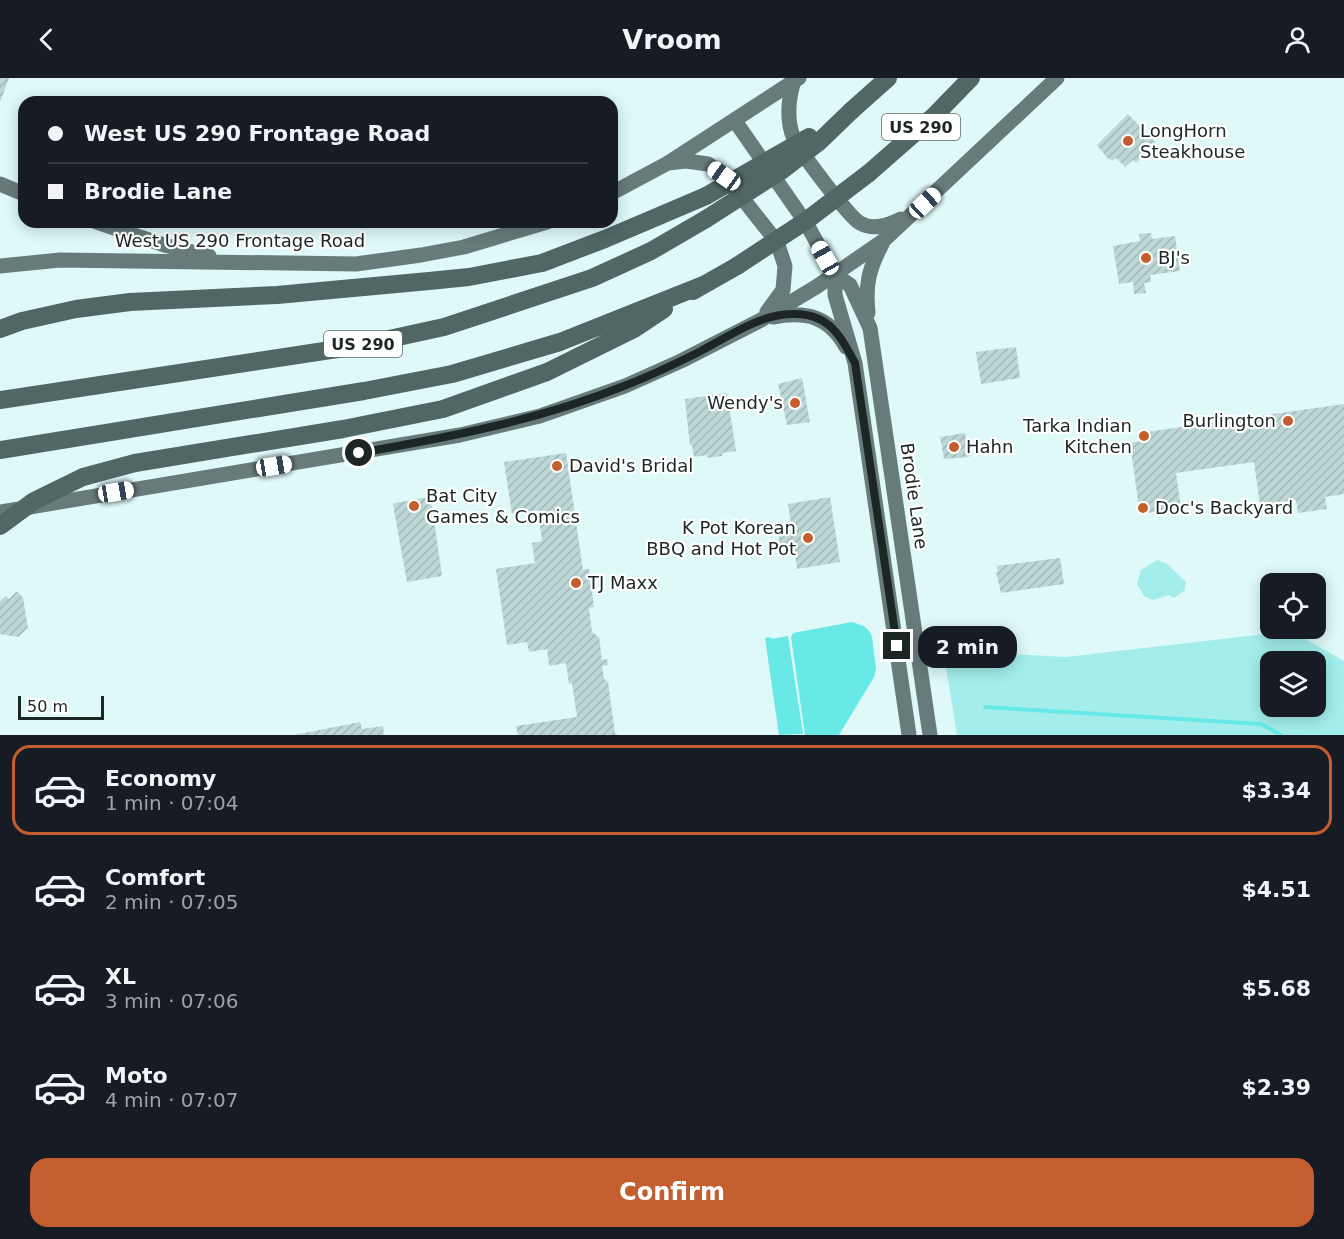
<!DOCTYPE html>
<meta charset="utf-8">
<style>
:root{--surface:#171b24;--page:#242831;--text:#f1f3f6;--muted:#9ea1a6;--line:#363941;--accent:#c45e2f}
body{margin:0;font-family:"DejaVu Sans",sans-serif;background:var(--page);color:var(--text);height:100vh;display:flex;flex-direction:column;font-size:22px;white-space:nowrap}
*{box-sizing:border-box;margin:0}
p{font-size:20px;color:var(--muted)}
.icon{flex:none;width:33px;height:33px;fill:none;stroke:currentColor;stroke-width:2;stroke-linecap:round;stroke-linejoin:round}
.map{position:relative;height:657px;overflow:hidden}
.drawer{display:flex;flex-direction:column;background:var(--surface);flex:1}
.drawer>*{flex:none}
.banner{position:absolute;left:18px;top:18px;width:600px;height:132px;border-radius:18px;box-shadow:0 3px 15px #0003;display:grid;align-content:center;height:132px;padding:0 30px;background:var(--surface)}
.tools{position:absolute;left:1260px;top:495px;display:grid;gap:12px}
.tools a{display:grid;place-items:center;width:66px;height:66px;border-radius:12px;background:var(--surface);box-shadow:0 3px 15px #0003;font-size:30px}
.scale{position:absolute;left:18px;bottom:15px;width:86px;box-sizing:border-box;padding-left:6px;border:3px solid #1c2625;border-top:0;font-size:16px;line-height:21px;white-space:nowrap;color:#1c2625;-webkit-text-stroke:4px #fff;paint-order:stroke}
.end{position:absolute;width:27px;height:27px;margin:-14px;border:8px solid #1c2625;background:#fff;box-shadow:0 0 0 3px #fff}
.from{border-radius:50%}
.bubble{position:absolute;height:42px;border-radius:18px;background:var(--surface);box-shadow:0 3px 15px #0003;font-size:20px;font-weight:800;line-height:42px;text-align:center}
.car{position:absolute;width:18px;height:36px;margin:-18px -9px;border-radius:8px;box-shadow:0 0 4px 2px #0007;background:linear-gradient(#fff 24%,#345 0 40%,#fff 0 76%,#345 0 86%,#fff 0)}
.banner b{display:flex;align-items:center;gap:21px;height:57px;font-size:22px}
.banner b+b{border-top:2px solid var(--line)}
.banner i{width:15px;height:15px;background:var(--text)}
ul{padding:10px 0 0;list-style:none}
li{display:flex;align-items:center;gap:18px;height:90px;margin:0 12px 9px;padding:0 18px;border:3px solid transparent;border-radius:18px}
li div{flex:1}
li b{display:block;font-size:22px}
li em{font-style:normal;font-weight:800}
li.current{border-color:var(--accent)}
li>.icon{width:54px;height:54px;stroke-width:1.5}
.button{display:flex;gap:12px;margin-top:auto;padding:12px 30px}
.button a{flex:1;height:69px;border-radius:18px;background:var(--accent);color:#fff;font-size:24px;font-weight:800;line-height:69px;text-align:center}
header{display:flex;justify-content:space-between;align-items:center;height:78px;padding:0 30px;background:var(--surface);font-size:27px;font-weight:800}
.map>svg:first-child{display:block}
.park{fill:#a3eeec;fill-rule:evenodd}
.water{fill:#68e9e7}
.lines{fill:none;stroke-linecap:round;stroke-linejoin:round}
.stream{stroke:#68e9e7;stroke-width:4}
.building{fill:url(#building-hatch)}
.major{stroke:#677b7a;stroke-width:15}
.highway{stroke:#506766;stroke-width:18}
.highway-bridge{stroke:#506766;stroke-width:18}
.route{stroke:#1c2625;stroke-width:8}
.poi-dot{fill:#c45e2f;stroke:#fff;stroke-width:2}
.labels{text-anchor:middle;stroke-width:4.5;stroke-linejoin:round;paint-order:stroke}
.shield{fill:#fff;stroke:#606766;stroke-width:1.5}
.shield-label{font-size:16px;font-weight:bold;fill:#1c2625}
.poi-label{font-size:18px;fill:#1c2625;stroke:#fff;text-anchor:start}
.street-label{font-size:18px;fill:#1c2625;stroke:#fff}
</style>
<header><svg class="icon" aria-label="back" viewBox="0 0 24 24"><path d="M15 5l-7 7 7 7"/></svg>Vroom<svg class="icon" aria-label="person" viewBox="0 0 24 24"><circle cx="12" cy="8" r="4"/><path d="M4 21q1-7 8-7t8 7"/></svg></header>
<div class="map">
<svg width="1344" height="657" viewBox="0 0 1344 657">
<defs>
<pattern id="building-hatch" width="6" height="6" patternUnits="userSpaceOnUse" patternTransform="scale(1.5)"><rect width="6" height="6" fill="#bcd7d5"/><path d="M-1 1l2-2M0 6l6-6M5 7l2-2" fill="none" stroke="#a1b8b7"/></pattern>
</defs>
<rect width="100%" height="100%" fill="#def9f8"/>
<path class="park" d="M1157,482L1167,486L1186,504L1185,512L1174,520L1169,517L1153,522L1144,518L1137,506L1141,492Z
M1291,553L1344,583V657H957L943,571L954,573L1066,579ZM1270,584H1316V628H1270Z"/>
<path class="water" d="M852,544L864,548L870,554L872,559L876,591L874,599L839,657H805L791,559L793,555Z
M788,558L803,656L779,657L765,560L771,559V561Z"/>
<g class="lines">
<path class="stream" d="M985,629L1261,646L1281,657"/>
</g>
<path class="building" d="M0,0H9L0,24Z
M1128,36L1156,65L1136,85L1133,82L1125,89L1116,80L1112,83L1109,80L1108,81L1097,67Z
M1151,155L1152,161L1175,158L1180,193L1150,197L1151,204L1144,205L1146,215L1134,216L1133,204L1119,206L1113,168L1140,163L1139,156Z
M1016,269L1020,300L981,306L976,274Z
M802,300L810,344L787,347L778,306Z
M727,315L736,373L722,375V378L707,380V377L694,379L692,367L690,368L685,321Z
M1344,326V416L1325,419L1327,431L1298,435L1296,422L1260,427L1254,384L1176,395L1181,430L1140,436L1130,365L1141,363L1140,355Z
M965,355L969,379L944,381L940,359Z
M566,375L583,492L589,491L594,529L589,530L592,554L599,559L602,582L607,581L608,587L602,588L604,601L608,604L615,655L618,657H518L516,648L577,639L572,605L569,606L566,585L549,588L547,571L529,574L527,564L507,567L496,491L535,485L532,465L542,463L538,432L512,436L504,384Z
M428,419L431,422L442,498L407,504L393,427L395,425Z
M830,419L840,484L797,491L794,466L780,468L778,454L792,452L788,426Z
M1060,480L1064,506L1001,515L996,494H998L997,488Z
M16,514H18L23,520L28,550L18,559L0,556V523L6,518L9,521Z
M360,644L362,651L383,648L384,657H294Z"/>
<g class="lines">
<path class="major" d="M793,6C788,24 786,42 794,61C800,74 849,139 860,145C874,153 888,147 901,141
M735,43L806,145L835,197L850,207L870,250L930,657
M668,85L686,83L708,86L724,97L777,164L785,188L783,212L767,234
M0,106L24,116
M612,115L668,85L799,0
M96,144L164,167L209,178
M0,188L60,182L356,186L421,177L464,169L547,144
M835,197V217L855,285L909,657
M868,235C865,206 869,191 882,166
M773,239C806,233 829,238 846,269
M0,434L460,357L540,338L625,308L681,283L761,242L816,209L883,163L1057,0"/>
<path class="highway" d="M851,33L888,0
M869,95L934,38L971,0
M693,213L737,188
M0,251L22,243L76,231L130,224L277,217L429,203L469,199L542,185L605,161L706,118
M0,322L357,268L444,249L592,200L651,173L706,141
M0,372L364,313L452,296L560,264L703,207
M135,385L343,351L443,331L547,294L634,251L664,231"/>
<path class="highway-bridge" d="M706,118L809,59
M706,141L781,93L820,63L851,33
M737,188L807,142L869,95
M0,448L34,423L83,399L135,385"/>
</g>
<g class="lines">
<path class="route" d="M359,375C450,359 539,342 624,308C650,298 675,286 699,274C728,259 758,237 791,236C828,234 840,257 855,285L897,568"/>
</g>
<g class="poi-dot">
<circle cx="1128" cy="63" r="6"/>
<circle cx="1146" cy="180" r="6"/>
<circle cx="795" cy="325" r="6"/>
<circle cx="1288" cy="343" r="6"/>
<circle cx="1144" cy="358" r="6"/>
<circle cx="954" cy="369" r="6"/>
<circle cx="557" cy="388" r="6"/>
<circle cx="414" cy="428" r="6"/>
<circle cx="1143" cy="430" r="6"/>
<circle cx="808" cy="460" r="6"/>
<circle cx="576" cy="505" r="6"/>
</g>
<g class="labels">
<g class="shield">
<rect x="882" y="36" width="78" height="26" rx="4.5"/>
<rect x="324" y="253" width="78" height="26" rx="4.5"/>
</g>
<g class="shield-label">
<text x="921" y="55">US 290</text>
<text x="363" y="272">US 290</text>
</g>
<g class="poi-label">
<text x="1140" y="59">LongHorn<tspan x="1140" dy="21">Steakhouse</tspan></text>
<text x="1158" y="186">BJ's</text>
<text x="783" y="331" text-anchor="end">Wendy's</text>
<text x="1276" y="349" text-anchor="end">Burlington</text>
<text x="1132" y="354" text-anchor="end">Tarka Indian<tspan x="1132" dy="21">Kitchen</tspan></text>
<text x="966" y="375">Hahn</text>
<text x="569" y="394">David's Bridal</text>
<text x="426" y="424">Bat City<tspan x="426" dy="21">Games &amp; Comics</tspan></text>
<text x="1155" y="436">Doc's Backyard</text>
<text x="796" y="456" text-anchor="end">K Pot Korean<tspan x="796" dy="21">BBQ and Hot Pot</tspan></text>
<text x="588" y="511">TJ Maxx</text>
</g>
<g class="street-label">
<text x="240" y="169">West US 290 Frontage Road</text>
<text transform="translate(914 418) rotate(82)" y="6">Brodie Lane</text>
</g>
</g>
</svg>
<div class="tools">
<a><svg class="icon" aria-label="locate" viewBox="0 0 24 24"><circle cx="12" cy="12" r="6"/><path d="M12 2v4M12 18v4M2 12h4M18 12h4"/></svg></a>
<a><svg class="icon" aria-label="layers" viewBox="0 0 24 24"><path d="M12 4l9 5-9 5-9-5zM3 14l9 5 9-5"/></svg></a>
</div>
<div class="scale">50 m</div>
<i class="end from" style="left:359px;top:375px"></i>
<i class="end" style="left:897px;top:568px"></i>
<div class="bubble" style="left:918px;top:548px;width:99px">2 min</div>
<i class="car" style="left:724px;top:98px;rotate:305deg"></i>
<i class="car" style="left:925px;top:125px;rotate:47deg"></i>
<i class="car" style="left:825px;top:180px;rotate:331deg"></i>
<i class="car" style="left:274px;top:388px;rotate:81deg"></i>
<i class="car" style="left:116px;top:414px;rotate:81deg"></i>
<div class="banner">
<b><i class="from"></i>West US 290 Frontage Road</b>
<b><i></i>Brodie Lane</b>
</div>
</div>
<section class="drawer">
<ul>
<li class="current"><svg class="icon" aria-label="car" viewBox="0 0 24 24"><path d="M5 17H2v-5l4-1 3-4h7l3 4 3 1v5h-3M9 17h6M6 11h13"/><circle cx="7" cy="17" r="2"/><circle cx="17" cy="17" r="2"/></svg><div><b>Economy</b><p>1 min · 07:04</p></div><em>$3.34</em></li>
<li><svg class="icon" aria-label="car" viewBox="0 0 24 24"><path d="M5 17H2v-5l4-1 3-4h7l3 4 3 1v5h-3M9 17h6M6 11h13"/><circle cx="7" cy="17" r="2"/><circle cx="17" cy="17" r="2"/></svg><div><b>Comfort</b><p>2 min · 07:05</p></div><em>$4.51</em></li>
<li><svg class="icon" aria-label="car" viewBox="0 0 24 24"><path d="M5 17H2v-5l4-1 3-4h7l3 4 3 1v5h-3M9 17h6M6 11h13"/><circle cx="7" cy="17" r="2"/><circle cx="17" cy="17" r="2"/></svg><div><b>XL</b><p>3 min · 07:06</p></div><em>$5.68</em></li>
<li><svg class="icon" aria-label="car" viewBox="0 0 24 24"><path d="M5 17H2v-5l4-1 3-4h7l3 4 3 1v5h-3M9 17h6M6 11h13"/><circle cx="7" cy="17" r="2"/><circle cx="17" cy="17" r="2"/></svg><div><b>Moto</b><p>4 min · 07:07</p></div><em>$2.39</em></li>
</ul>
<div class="button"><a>Confirm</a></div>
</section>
